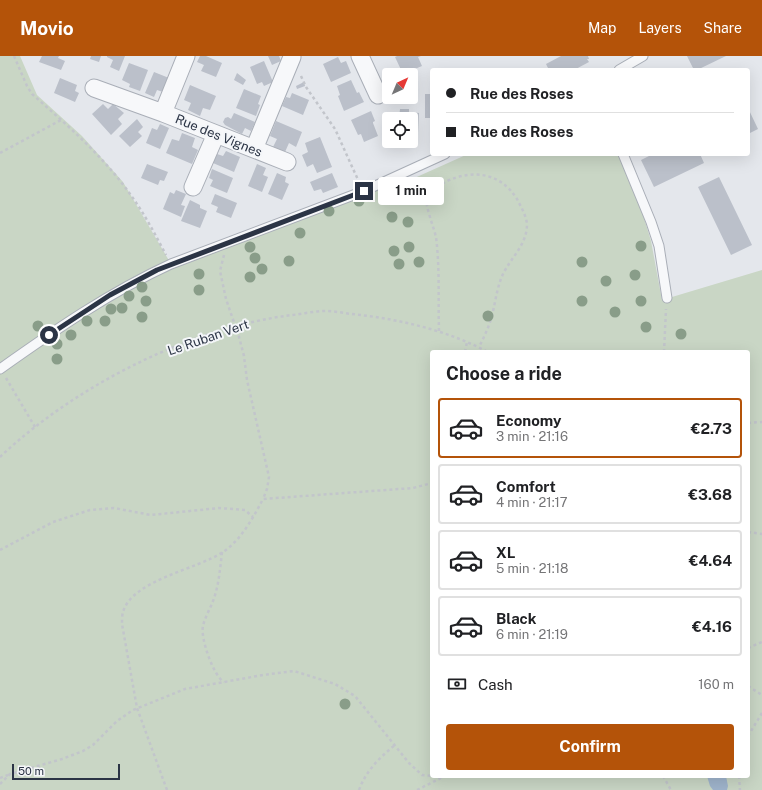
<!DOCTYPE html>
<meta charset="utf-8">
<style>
:root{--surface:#fff;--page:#f6f6f6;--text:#202124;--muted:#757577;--line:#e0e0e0;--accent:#b45309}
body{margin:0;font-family:"Public Sans",sans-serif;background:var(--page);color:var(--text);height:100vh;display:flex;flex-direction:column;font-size:15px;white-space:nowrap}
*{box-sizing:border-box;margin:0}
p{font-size:13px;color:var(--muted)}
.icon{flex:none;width:22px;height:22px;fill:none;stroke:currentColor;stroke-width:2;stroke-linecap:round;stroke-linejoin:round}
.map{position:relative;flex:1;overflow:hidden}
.sheet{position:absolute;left:430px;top:294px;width:320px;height:428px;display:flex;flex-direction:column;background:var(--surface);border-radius:4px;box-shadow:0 4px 16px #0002}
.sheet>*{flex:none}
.banner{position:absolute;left:430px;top:12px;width:320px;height:88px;border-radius:4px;box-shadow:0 4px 16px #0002;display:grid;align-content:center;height:88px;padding:0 16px;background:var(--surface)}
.needle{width:26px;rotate:44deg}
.tools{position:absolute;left:382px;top:12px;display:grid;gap:8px}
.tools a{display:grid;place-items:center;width:36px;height:36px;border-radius:4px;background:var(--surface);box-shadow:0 4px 16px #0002;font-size:20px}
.scale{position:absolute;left:12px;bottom:10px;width:108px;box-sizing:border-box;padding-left:4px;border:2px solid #2b3445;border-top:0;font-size:11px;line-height:14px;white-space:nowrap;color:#2b3445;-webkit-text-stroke:3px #f4f6f9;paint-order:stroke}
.end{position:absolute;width:18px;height:18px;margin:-9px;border:5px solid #2b3445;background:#fff;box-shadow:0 0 0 2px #fff}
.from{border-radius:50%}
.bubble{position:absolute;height:28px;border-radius:4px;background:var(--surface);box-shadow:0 4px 16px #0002;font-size:13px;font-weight:700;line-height:28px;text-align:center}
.banner b{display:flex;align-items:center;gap:14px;height:38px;font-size:15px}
.banner b+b{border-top:1px solid var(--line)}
.banner i{width:10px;height:10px;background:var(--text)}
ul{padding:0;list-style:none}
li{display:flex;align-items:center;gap:12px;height:60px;margin:0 8px 6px;padding:0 8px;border:2px solid var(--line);border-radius:4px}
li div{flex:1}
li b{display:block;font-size:15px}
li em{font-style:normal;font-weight:700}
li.on{border-color:var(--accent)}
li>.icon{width:36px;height:36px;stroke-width:1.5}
h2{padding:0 16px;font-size:18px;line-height:48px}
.pay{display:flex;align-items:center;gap:10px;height:44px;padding:0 16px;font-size:15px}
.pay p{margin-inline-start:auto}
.cta{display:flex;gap:8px;margin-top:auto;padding:8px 16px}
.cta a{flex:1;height:46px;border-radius:4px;background:var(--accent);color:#fff;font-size:16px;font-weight:700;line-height:46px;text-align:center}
header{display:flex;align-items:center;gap:24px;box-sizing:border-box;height:56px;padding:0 20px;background:var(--accent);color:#fff}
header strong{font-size:19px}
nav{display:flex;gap:22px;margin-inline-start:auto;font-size:14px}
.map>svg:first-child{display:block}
.green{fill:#c9d6c5;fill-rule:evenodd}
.water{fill:#9fb4cc}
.building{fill:#bbc0ca}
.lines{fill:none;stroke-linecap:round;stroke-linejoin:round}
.lane-casing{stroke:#a9aeb7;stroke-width:11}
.street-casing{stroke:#a9aeb7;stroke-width:19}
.path{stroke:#c2c5cb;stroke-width:2.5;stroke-dasharray:3 3;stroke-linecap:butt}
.lane{stroke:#f7f8fa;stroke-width:9}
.street{stroke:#f7f8fa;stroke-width:17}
.tree{fill:#899d89}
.route{stroke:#2b3445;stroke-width:5}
.labels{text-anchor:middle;stroke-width:4;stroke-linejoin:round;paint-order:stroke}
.street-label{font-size:13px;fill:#2b3445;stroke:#f4f6f9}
</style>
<header>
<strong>Movio</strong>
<nav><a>Map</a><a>Layers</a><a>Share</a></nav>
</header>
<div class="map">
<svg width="762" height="734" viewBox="0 0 762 734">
<rect width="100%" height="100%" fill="#e4e7ec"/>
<path class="green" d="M0,0H20L37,39L82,80L123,126L171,208L394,126L410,124L468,98H618L638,142L651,185L662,244L762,214V734H0ZM432,296H748V720H432Z"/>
<path class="water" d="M707,720H726L728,730L727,734H713L710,730Z"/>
<path class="building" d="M42,0H59L58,2L65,5L61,14L39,6Z
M91,0H101L99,6L90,3Z
M107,0H125L119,15L110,11L113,4L107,1Z
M200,0H206L222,7L216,21L201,15L204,9L197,6Z
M268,0H279L281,5L272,9Z
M397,0H421L418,1L422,10L403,18L395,1Z
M561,0H588L589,3H587L589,6L574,14H549L546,8Z
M687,0H726L697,14H694Z
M338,1L341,7L346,5L351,17L331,26L323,8Z
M264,5L273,26L264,30L262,26L257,28L250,11Z
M129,7L148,14L140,35L129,31L130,28L122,24Z
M154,16L169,22L163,36L157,34L154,41L145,37Z
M237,17L246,24L243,29L234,24Z
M60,22L77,29L75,35L79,37L75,46L54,37Z
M351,24L357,37L359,36L364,46L344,55L338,40L340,39L337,30Z
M304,26L305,30L297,33L296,30Z
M190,29L216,40L210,54L203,52L200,60L188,54L191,47L184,44Z
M244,33L261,40L258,48L260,49L256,60L236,52Z
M292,37L309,44L303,59L282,50L286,41L290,42Z
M425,38H432V62H425Z
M103,48L108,53L113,48L124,57L118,63L122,68L111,79L92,58Z
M748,52L758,73L748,78Z
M400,53H409V56L419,57L418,77H411V63H399Z
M371,55L375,65L373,66V67L378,80L364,86L361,78L358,79L351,64Z
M234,57L255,66L251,75L245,72L242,78L225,69L223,66L225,62L228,61L231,63Z
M137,63L143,71L138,76L142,80L130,91L119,80Z
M276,65L302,76L296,91L289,87L285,96L273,91L277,83L270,80Z
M160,68L169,72L160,93L146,87L152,72L157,74Z
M182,77L195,82L192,91L198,94L192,108L166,97L172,83L179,85Z
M320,81L332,111L317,117L313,108L307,111L302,99L308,96L305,87Z
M226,95L240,101L234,116L213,107L217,98L223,100Z
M653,98H700L704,107L654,131L641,104Z
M147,108L168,116L164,125L160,124L158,129L141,122Z
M257,108L266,112L263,119L268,121L262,136L248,130Z
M212,113L233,122L227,137L210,130L213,124L209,122Z
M277,117L286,121L285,126L289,128L282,144L268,138Z
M332,117L338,131L323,137L321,133L314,135L310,126Z
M719,121L752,189L731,199L698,131Z
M176,134L186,138L181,149L185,150L181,161L163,153L170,136L174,138Z
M215,138L237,147L231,162L216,156L218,151L211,148Z
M190,144L200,149V152L207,155L200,172L181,165Z"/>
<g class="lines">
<defs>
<path id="lane" d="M619,14L643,0
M623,98L651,166L659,190L667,242
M0,313C55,274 110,236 171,208L364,135L445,98"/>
<path id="street" d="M186,0L163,57L287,106
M360,0L378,39
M94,32L163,57
M254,93L292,1
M193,131L216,78"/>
</defs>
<use href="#lane" class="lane-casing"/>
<use href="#street" class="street-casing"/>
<path class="path" d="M14,0L27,30L32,38C67,69 103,100 130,138C144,157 155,178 166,199
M301,20L306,31L335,73L359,126
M0,97L61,64
M224,199L220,215L226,243L239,281L244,300L247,324L269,421L267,433L263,443
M439,275C438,245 440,212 436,181C434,172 424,147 427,141C430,133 439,130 445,126C472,113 500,116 517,143C521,151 526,159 527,168C527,186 515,198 507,211C496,227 496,249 490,266C487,275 483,283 479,291
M465,296L467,286
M664,296L666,253
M6,322L35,371
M748,367L762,366
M0,401C75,330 189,272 292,259C303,258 314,255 325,255C334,255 343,257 352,258C399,263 446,274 488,296
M748,476L762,478
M0,494L53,466L90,454L114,452L151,459L219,452L245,454L253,461
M222,496C220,513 219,529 213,545C210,553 205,561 203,570C200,582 214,621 224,626
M748,592L762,586
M748,630L762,639
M748,680L762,657
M663,720L671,734
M739,720L740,734
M0,722L8,719
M0,728L10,718L62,703L83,695L93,689L117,665L133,654L185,633L263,619L294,615L335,628L355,640L409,707L422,719L443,721L449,720
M167,734L137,652L122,568C122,564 122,559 123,556C132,524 198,513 223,496C241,484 253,462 263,443L413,432L432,427
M359,734C366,715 379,702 395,689
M417,734L441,722"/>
<use href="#lane" class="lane"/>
<use href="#street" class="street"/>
</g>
<g class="tree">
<circle cx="359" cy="145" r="5.5"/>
<circle cx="329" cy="155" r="5.5"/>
<circle cx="392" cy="161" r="5.5"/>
<circle cx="408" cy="166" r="5.5"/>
<circle cx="300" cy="177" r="5.5"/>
<circle cx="641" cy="190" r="5.5"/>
<circle cx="250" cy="191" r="5.5"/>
<circle cx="409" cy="191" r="5.5"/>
<circle cx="394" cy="195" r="5.5"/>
<circle cx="255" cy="202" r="5.5"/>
<circle cx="289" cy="205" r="5.5"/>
<circle cx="419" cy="206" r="5.5"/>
<circle cx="582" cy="206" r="5.5"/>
<circle cx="399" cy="208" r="5.5"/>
<circle cx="262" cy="213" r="5.5"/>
<circle cx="199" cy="218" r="5.5"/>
<circle cx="635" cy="219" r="5.5"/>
<circle cx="250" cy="221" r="5.5"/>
<circle cx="606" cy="225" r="5.5"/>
<circle cx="142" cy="231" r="5.5"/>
<circle cx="199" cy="234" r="5.5"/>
<circle cx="129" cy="240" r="5.5"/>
<circle cx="146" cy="245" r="5.5"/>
<circle cx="582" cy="245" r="5.5"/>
<circle cx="641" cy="245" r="5.5"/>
<circle cx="122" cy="252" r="5.5"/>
<circle cx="111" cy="253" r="5.5"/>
<circle cx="615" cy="256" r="5.5"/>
<circle cx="488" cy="260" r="5.5"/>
<circle cx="142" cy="261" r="5.5"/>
<circle cx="87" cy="265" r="5.5"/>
<circle cx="105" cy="265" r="5.5"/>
<circle cx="38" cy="270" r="5.5"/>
<circle cx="646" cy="271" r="5.5"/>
<circle cx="681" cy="278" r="5.5"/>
<circle cx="71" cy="279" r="5.5"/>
<circle cx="57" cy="288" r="5.5"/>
<circle cx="57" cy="303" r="5.5"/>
<circle cx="345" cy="648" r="5.5"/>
</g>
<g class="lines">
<path class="route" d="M49,279L110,239L157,214L364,135"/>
</g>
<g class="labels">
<g class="street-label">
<text transform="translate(219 79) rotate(22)" y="5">Rue des Vignes</text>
<text transform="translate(208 281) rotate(-19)" y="5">Le Ruban Vert</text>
</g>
</g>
</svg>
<div class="tools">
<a><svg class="needle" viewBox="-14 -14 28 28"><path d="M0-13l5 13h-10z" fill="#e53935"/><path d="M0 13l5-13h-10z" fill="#757577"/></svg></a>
<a><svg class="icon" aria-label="locate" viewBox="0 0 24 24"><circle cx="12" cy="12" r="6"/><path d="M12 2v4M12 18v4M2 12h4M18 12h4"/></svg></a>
</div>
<div class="scale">50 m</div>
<i class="end from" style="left:49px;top:279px"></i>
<i class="end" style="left:364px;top:135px"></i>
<div class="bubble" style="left:378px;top:121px;width:66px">1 min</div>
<div class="banner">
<b><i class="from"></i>Rue des Roses</b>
<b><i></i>Rue des Roses</b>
</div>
<section class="sheet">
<h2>Choose a ride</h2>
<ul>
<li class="on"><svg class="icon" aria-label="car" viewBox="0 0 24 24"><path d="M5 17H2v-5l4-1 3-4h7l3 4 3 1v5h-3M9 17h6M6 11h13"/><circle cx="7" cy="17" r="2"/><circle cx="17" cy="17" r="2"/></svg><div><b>Economy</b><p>3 min · 21:16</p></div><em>€2.73</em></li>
<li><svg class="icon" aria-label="car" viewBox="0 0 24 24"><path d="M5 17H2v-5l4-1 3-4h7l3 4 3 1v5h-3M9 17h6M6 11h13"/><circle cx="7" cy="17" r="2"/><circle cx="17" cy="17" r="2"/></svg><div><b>Comfort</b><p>4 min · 21:17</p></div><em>€3.68</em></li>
<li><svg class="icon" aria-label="car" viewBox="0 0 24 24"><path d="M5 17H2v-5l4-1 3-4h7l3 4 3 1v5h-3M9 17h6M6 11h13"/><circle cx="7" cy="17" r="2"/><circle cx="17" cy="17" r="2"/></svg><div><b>XL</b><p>5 min · 21:18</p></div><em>€4.64</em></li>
<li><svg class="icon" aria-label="car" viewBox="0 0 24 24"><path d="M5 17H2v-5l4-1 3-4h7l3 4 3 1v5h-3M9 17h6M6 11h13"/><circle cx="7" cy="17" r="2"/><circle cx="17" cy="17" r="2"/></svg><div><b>Black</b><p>6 min · 21:19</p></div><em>€4.16</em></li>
</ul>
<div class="pay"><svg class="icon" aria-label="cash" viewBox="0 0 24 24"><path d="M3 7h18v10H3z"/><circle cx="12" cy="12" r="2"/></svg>Cash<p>160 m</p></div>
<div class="cta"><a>Confirm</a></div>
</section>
</div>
